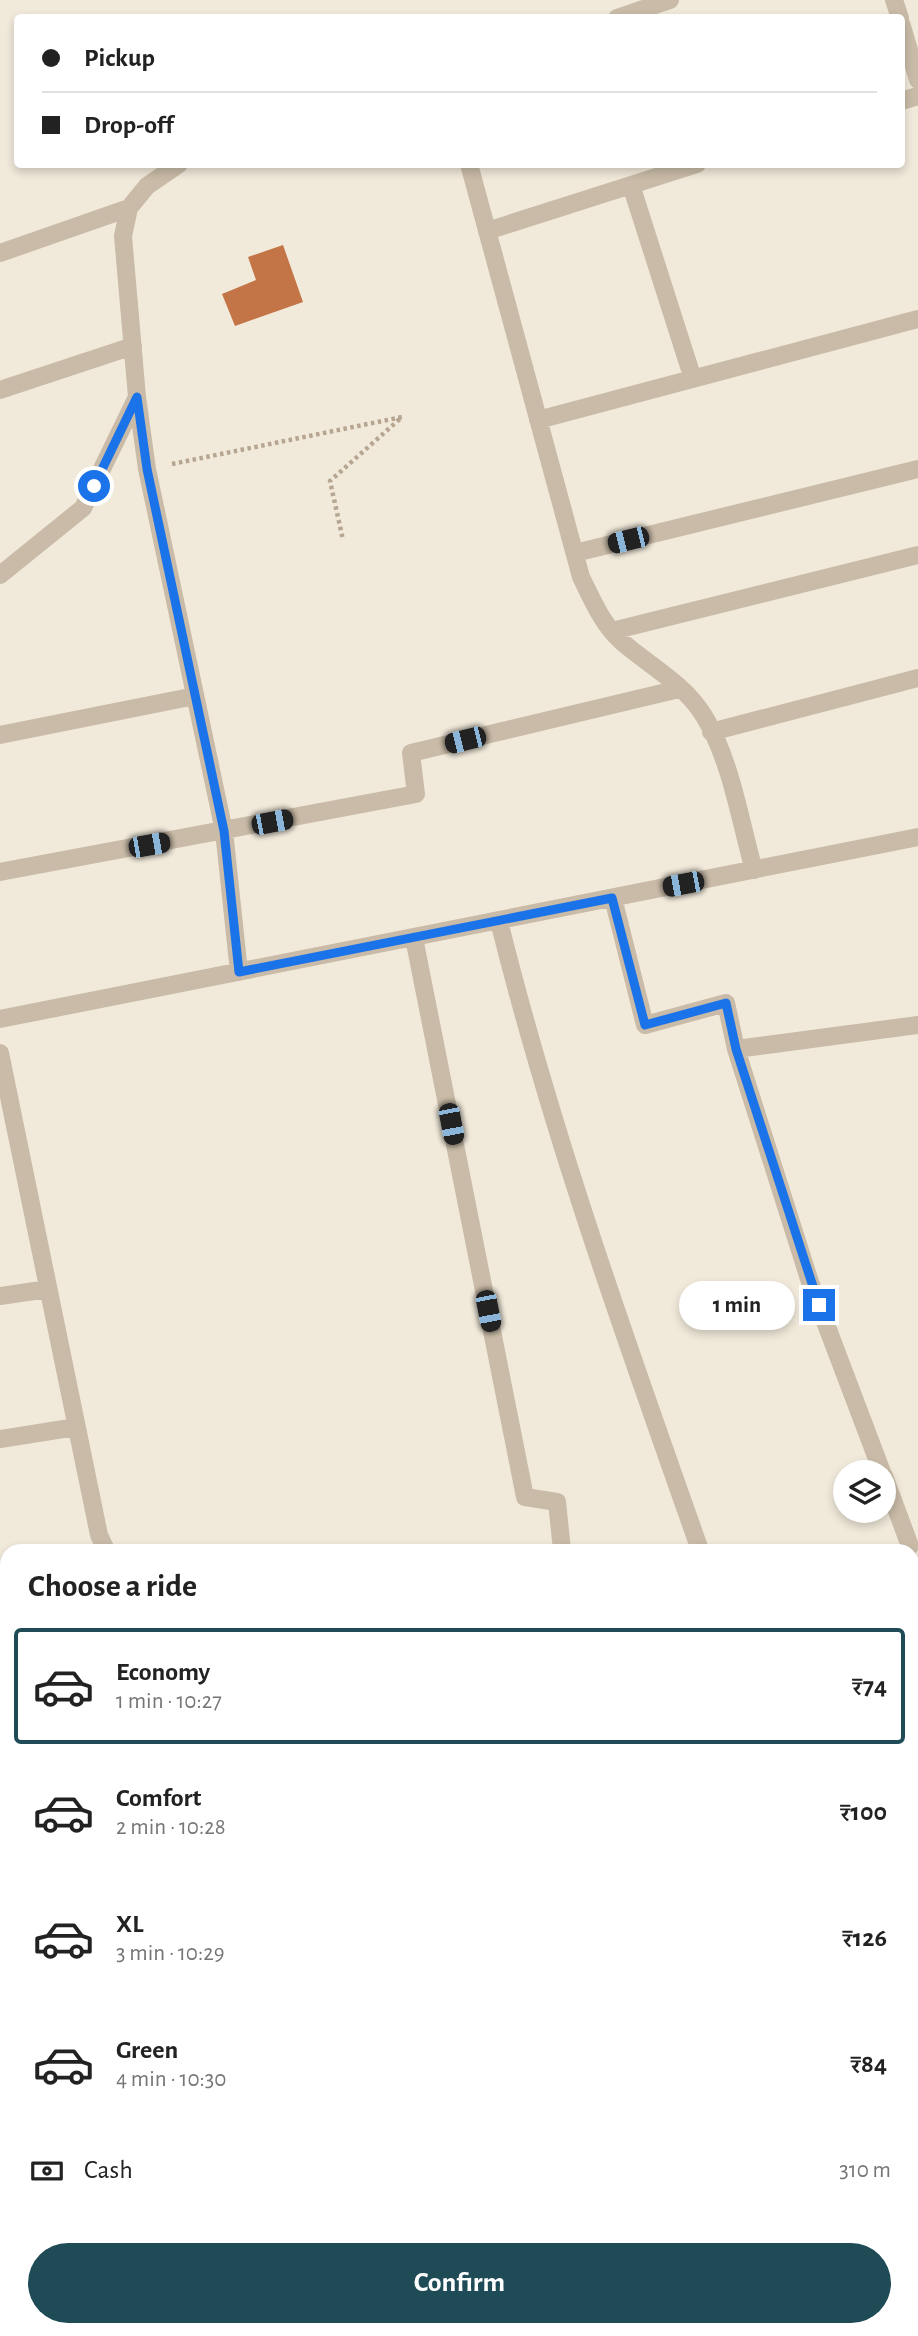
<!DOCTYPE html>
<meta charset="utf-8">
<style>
:root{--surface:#fff;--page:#f2f2f2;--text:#222;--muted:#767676;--line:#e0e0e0;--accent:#1e4b56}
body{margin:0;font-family:"Alegreya Sans",sans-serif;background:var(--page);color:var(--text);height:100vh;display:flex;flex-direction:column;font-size:26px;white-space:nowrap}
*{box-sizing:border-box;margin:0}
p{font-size:23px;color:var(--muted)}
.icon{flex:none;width:38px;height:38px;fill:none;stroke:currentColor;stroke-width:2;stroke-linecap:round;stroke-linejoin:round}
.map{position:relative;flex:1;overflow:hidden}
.side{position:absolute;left:0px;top:1544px;width:919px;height:793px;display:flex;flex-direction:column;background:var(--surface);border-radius:21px 21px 0 0;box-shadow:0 4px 10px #0003}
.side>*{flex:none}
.top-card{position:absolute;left:14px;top:14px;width:891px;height:154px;border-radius:7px;box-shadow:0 4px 10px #0003;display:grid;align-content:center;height:154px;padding:0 28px;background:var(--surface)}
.controls{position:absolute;left:833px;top:1460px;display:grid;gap:14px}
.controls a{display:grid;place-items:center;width:63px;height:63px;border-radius:50%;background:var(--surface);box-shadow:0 4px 10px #0003;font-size:35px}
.end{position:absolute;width:32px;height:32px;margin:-16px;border:9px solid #1a73e8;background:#fff;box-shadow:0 0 0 4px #fff}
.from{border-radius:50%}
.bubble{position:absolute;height:49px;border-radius:24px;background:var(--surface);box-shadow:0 4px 10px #0003;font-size:23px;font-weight:700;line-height:49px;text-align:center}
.car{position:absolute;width:21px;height:42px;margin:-21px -10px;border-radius:9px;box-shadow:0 0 5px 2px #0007;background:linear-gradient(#222 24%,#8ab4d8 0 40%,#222 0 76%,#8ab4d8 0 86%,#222 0)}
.top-card b{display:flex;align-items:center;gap:24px;height:66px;font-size:26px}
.top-card b+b{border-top:2px solid var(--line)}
.top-card i{width:18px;height:18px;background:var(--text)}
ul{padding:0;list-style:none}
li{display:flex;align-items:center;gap:21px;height:116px;margin:0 14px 10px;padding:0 14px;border:4px solid transparent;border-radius:7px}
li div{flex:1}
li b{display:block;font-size:26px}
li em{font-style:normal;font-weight:700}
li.active{border-color:var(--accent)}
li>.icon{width:63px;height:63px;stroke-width:1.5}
h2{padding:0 28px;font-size:32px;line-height:84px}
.pay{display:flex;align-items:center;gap:18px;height:77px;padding:0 28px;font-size:26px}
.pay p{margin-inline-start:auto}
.cta{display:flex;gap:14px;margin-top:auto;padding:14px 28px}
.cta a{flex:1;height:80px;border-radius:42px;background:var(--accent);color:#fff;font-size:28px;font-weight:700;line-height:80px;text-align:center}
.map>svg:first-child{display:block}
.building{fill:#c47547}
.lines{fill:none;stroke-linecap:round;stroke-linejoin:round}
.path{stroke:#b5a591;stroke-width:4.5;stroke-dasharray:3.5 3.5;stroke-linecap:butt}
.minor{stroke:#c9bba7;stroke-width:18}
.route{stroke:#1a73e8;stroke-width:9}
</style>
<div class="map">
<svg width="918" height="2336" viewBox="0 0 918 2336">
<rect width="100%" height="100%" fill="#f1eadb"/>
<path class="building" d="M283,245L303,302L235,326L222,294L256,280L248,257Z"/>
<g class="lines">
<path class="path" d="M172,464L402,417L330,481L343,540"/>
<path class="minor" d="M894,0L900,18
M617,18L670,0
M901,23L918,80
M901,101L918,96
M469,164L581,577C592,599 602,624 621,641C648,665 684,683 704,716C731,760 740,821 754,870
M631,185L693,379
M487,231L697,164
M0,253L129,208
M0,390L133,346
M137,397L147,469L224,831L239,972
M538,420L918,319
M575,553L918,469
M0,575L83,508L137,397L123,236L129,208L147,186L179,164
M612,631L918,555
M711,732L918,678
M0,735L195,696
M0,872L416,794L411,753L679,689
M613,898L645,1025L726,1003L736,1049L918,1025
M499,921C552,1135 627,1343 700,1550
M414,938L525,1497L557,1502L562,1550
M0,1019L918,837
M736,1049L810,1282L882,1472
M0,1053L99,1535L106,1550
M0,1296L48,1289
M0,1439L76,1427
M884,1476L910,1546
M0,1595L7,1594
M912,1861H918
M0,1879L7,1877
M0,2150L7,2173
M912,2270L918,2269
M56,2329L58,2336
M376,2336L401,2329"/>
</g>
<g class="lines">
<path class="route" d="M94,486L137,397L147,469L224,831L239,972L612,898L645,1025L726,1003L736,1049L819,1305"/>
</g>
</svg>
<div class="controls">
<a><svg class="icon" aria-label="layers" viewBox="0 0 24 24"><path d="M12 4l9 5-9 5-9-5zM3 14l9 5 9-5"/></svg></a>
</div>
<i class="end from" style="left:94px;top:486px"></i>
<i class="end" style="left:819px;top:1305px"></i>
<div class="bubble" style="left:679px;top:1281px;width:116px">1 min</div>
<i class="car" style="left:628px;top:540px;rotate:256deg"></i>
<i class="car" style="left:465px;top:740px;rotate:256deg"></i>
<i class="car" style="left:272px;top:822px;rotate:79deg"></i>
<i class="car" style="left:149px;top:845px;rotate:80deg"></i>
<i class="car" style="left:683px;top:884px;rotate:259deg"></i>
<i class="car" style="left:451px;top:1124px;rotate:169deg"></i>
<i class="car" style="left:488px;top:1311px;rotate:169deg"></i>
<div class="top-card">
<b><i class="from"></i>Pickup</b>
<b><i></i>Drop-off</b>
</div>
<section class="side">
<h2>Choose a ride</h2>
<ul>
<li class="active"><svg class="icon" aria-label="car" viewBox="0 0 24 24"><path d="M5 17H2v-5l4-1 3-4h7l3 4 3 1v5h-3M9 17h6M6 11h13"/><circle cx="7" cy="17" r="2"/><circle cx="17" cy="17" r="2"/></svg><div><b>Economy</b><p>1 min · 10:27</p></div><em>₹74</em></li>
<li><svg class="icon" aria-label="car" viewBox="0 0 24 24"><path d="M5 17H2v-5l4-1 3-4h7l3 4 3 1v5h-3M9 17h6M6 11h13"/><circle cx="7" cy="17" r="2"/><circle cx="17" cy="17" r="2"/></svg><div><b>Comfort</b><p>2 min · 10:28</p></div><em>₹100</em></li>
<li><svg class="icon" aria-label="car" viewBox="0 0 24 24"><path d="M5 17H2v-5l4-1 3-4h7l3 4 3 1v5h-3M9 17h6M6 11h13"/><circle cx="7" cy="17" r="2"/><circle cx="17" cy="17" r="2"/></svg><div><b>XL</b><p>3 min · 10:29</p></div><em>₹126</em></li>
<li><svg class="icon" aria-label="car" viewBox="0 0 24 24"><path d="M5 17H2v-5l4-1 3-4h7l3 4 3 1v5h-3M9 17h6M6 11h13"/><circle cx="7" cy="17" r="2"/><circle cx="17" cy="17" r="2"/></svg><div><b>Green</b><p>4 min · 10:30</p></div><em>₹84</em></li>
</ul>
<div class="pay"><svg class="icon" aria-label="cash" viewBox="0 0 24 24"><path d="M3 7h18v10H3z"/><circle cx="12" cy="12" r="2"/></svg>Cash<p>310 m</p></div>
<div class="cta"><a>Confirm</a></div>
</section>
</div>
